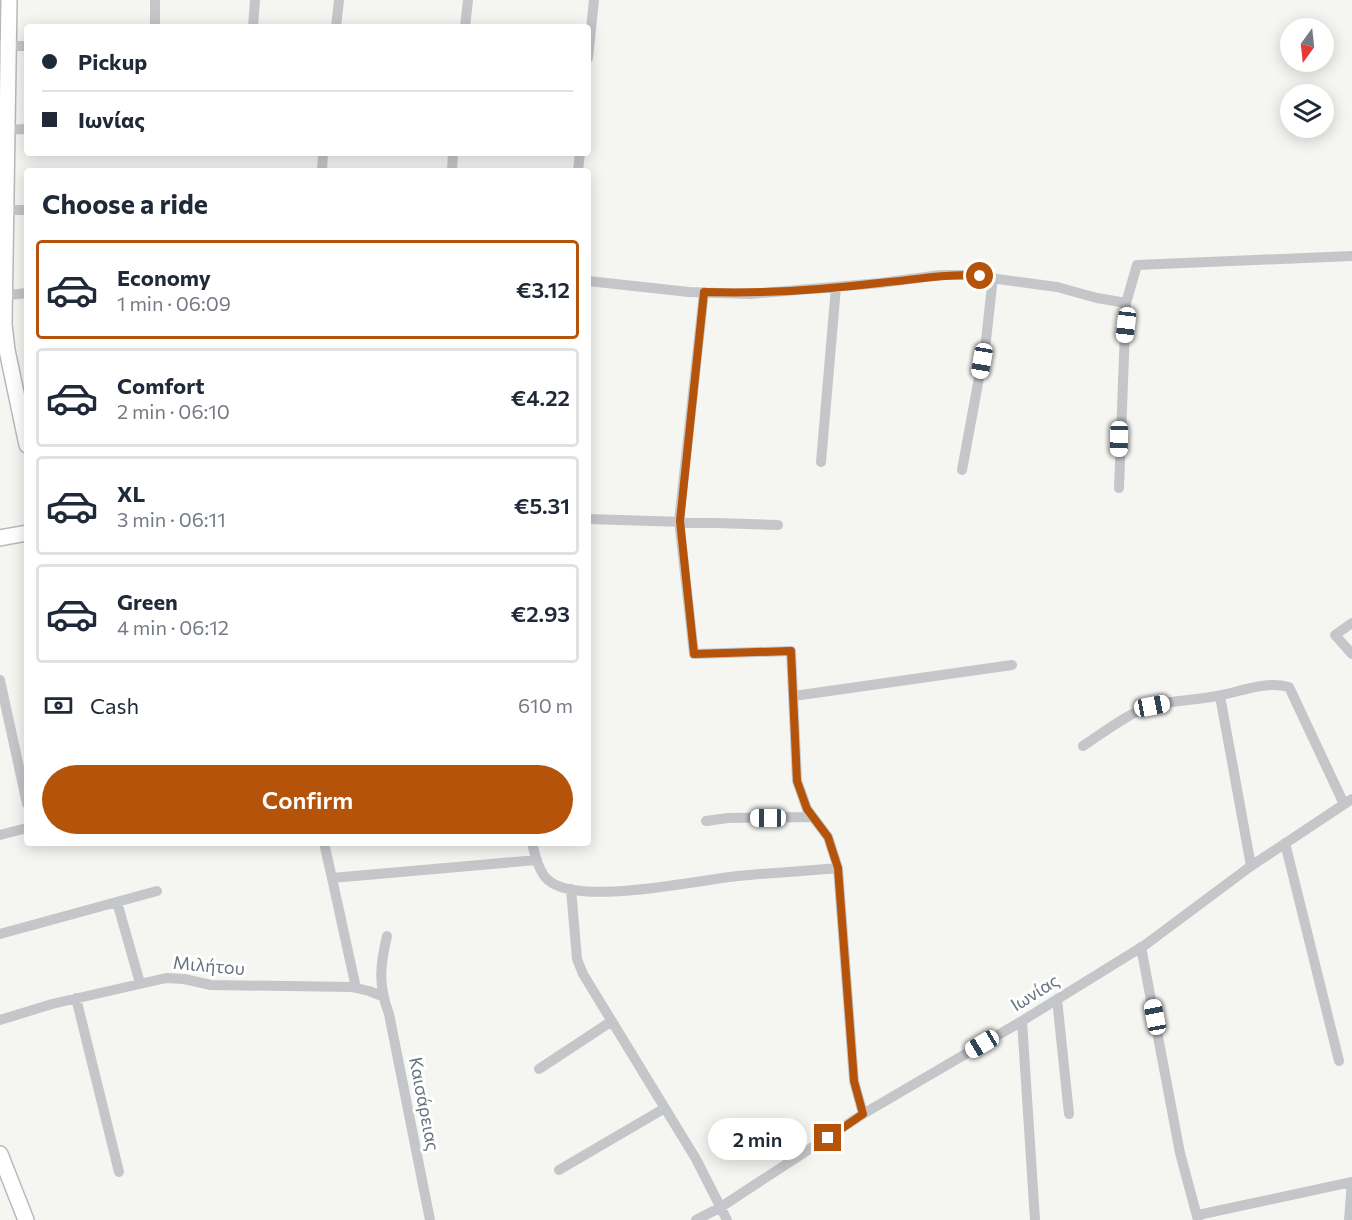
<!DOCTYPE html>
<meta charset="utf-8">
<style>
:root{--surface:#fff;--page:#f6f6f7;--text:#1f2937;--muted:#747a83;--line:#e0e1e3;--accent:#b45309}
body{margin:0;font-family:Commissioner,sans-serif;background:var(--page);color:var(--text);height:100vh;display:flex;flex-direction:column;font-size:22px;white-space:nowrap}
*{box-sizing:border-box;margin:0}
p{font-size:20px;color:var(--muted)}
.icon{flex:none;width:33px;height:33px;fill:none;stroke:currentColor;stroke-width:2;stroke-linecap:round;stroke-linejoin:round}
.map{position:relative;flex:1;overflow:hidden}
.drawer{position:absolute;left:24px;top:168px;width:567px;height:678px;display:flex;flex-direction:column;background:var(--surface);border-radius:6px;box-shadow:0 3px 15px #0003}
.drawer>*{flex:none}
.guide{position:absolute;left:24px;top:24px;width:567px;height:132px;border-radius:6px;box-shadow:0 3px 15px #0003;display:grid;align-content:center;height:132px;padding:0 18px;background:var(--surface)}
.needle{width:39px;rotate:195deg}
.controls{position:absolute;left:1280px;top:18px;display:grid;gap:12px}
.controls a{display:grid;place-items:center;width:54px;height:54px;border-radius:50%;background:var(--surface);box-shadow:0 3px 15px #0003;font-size:30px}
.end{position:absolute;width:27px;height:27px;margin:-14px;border:8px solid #b45309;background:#fff;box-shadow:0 0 0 3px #fff}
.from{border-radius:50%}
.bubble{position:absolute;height:42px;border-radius:21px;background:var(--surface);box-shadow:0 3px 15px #0003;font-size:20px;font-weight:600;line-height:42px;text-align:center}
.car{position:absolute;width:18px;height:36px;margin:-18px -9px;border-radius:8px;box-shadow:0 0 4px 2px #0007;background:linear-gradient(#fff 24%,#345 0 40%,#fff 0 76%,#345 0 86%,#fff 0)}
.guide b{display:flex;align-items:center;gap:21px;height:57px;font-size:22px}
.guide b+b{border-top:2px solid var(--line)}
.guide i{width:15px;height:15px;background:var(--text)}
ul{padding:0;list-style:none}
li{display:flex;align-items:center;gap:18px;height:99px;margin:0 12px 9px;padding:0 6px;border:3px solid var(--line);border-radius:6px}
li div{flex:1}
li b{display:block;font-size:22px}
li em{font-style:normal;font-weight:600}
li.selected{border-color:var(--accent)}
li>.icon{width:54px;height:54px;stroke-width:1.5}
h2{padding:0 18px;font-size:27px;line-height:72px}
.pay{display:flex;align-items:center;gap:15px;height:66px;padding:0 18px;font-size:22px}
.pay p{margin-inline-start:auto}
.cta{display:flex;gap:12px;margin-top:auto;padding:12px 18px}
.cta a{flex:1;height:69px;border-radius:36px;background:var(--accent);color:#fff;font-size:24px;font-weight:600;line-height:69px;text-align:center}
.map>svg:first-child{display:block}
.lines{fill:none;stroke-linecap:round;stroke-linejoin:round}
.secondary-casing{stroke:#b6b9be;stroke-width:18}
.street{stroke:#c4c6ca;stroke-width:10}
.secondary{stroke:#fff;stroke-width:15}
.route{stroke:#b45309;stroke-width:8}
.labels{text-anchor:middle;stroke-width:6;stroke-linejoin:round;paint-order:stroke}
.street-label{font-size:18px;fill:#667282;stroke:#fff}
</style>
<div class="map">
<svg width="1352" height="1220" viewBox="0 0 1352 1220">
<rect width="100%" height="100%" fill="#f5f5f2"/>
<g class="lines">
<defs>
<path id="secondary" d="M9,0L4,324L7,350L27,445
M0,538L27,533
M0,1154L26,1220"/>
</defs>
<use href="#secondary" class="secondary-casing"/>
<path class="street" d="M155,27V0
M253,27L255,0
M336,27L339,0
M465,27L468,0
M0,46H27
M588,58L594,0
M0,130L27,129
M322,171L323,153
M452,171L453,153
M578,171L580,153
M0,210H27
M588,281L689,292L750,294L880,283L941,275H968L1057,287L1097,298L1126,303L1137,265L1352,256
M704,292L679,521L694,654L791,651L797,781L807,809L828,837L838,868L854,1081L863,1114
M0,296L27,293
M821,462L836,287
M962,470L986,340L993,277
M1119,488L1126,303
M588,519L778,525
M1352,623L1335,635L1352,654
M0,680L27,804
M794,696L1012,665
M1220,696L1251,866
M1083,746C1103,733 1131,711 1154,705C1177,700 1200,700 1222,695C1245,690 1266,681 1289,687L1344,804
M706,821L728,818L813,817
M0,835L27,828
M324,843L332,878L537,860
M532,843C535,855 539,872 548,880C579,907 697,880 738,876C771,873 805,871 838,868
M1285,843L1339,1061
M332,878L356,988
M571,889L577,959L583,974L696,1159L727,1220
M117,902L140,983
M0,934L157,891
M387,936C380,965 378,985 389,1014L430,1220
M1141,947L1180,1153L1198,1220
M76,998L119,1172
M1057,999L1069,1114
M0,1020L52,1004L166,978L184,979L211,985L352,987L369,991L382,996
M1022,1021L1035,1220
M539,1069L612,1021
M559,1170L665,1108
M1198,1215L1352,1182
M696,1220L721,1207L863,1114L1022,1021L1145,945L1251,866L1352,799
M1349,1220L1352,1182"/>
<use href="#secondary" class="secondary"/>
</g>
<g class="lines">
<path class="route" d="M828,1138L863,1114L854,1081L838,868L828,837L807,809L797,781L791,651L694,654L680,521L704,292C763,294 821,290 879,283C914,280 946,273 980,276"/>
</g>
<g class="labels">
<g class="street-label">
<text transform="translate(209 966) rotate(5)" y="6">Μιλήτου</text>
<text transform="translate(1035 993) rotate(-32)" y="6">Ιωνίας</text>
<text transform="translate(424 1104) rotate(79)" y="6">Καισάρειας</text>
</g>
</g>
</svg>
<div class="controls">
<a><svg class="needle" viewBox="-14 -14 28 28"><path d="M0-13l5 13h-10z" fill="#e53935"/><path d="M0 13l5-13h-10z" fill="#747a83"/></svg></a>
<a><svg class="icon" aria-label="layers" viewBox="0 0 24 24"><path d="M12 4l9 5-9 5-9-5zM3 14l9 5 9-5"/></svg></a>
</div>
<i class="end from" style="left:980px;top:276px"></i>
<i class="end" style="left:828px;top:1138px"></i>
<div class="bubble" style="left:708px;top:1118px;width:99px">2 min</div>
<i class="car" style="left:1126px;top:325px;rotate:187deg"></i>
<i class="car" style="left:982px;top:361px;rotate:190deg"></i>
<i class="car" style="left:1119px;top:439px;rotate:181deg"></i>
<i class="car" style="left:1152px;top:706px;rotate:79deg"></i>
<i class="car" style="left:768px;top:818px;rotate:270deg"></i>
<i class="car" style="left:1155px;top:1017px;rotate:349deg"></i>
<i class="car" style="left:982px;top:1044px;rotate:239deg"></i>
<div class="guide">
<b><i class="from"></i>Pickup</b>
<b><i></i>Ιωνίας</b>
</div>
<section class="drawer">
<h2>Choose a ride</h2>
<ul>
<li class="selected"><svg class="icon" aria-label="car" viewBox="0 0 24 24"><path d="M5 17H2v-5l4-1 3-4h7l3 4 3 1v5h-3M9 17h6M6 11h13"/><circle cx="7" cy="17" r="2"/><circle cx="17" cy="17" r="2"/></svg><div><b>Economy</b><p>1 min · 06:09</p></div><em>€3.12</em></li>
<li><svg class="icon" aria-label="car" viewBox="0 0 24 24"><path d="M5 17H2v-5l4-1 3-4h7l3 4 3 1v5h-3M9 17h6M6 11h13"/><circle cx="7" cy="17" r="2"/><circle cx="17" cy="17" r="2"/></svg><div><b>Comfort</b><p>2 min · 06:10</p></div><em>€4.22</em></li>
<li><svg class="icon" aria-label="car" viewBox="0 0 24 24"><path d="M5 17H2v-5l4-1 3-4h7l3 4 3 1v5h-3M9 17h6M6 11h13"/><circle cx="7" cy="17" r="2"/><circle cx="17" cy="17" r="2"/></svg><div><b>XL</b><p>3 min · 06:11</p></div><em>€5.31</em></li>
<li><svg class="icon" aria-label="car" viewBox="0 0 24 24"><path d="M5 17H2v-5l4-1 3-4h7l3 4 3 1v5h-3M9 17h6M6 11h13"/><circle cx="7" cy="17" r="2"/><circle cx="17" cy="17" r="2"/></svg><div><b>Green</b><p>4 min · 06:12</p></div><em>€2.93</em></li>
</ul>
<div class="pay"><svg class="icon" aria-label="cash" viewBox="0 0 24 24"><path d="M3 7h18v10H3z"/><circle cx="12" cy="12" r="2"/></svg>Cash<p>610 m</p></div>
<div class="cta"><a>Confirm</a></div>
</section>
</div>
